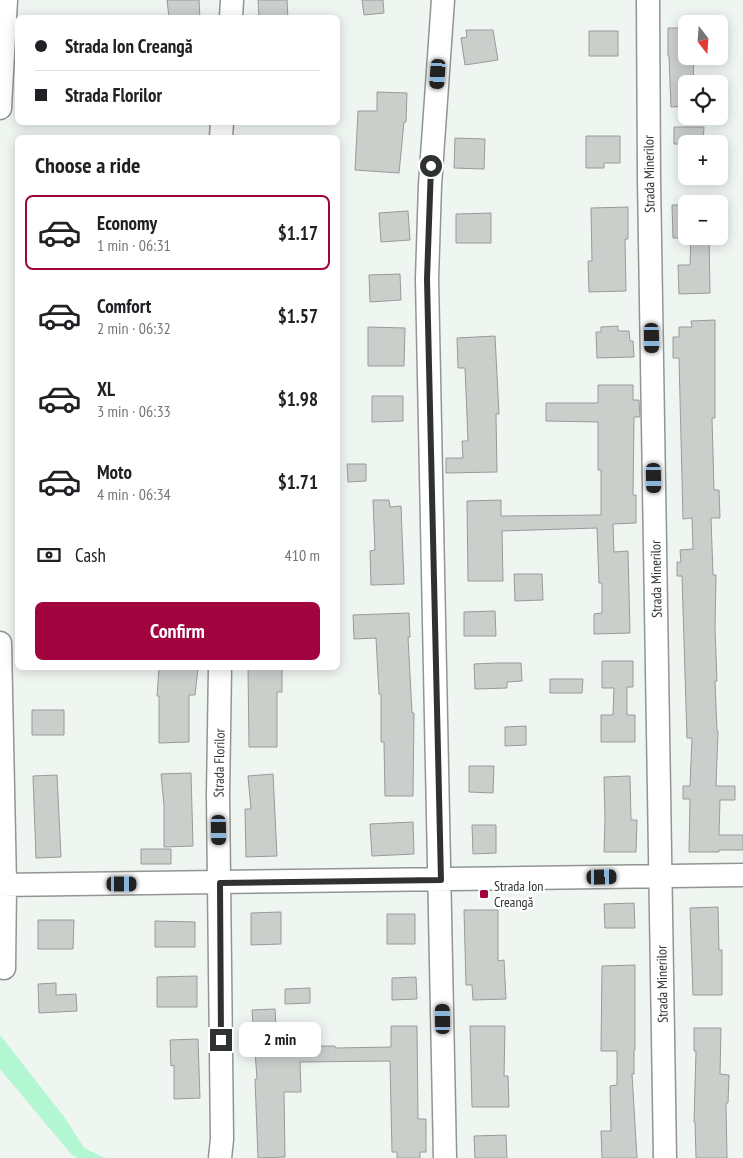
<!DOCTYPE html>
<meta charset="utf-8">
<style>
:root{--surface:#fff;--page:#f6f6f6;--text:#202124;--muted:#757577;--line:#e0e0e0;--accent:#a1033e}
body{margin:0;font-family:"PT Sans Narrow",sans-serif;background:var(--page);color:var(--text);height:100vh;display:flex;flex-direction:column;font-size:19px;white-space:nowrap}
*{box-sizing:border-box;margin:0}
p{font-size:16px;color:var(--muted)}
.icon{flex:none;width:28px;height:28px;fill:none;stroke:currentColor;stroke-width:2;stroke-linecap:round;stroke-linejoin:round}
.map{position:relative;flex:1;overflow:hidden}
.details{position:absolute;left:15px;top:135px;width:325px;height:535px;display:flex;flex-direction:column;background:var(--surface);border-radius:8px;box-shadow:0 2px 12px #0003}
.details>*{flex:none}
.top-card{position:absolute;left:15px;top:15px;width:325px;height:110px;border-radius:8px;box-shadow:0 2px 12px #0003;display:grid;align-content:center;height:110px;padding:0 20px;background:var(--surface)}
.needle{width:32px;rotate:163deg}
.buttons{position:absolute;left:678px;top:15px;display:grid;gap:10px}
.buttons a{display:grid;place-items:center;width:50px;height:50px;border-radius:8px;background:var(--surface);box-shadow:0 2px 12px #0003;font-size:25px}
.end{position:absolute;width:22px;height:22px;margin:-11px;border:6px solid #303231;background:#fff;box-shadow:0 0 0 2px #fff}
.from{border-radius:50%}
.bubble{position:absolute;height:35px;border-radius:8px;background:var(--surface);box-shadow:0 2px 12px #0003;font-size:16px;font-weight:700;line-height:35px;text-align:center}
.car{position:absolute;width:15px;height:30px;margin:-15px -8px;border-radius:6px;box-shadow:0 0 4px 1px #0007;background:linear-gradient(#222 24%,#8ab4d8 0 40%,#222 0 76%,#8ab4d8 0 86%,#222 0)}
.top-card b{display:flex;align-items:center;gap:18px;height:48px;font-size:19px}
.top-card b+b{border-top:1px solid var(--line)}
.top-card i{width:12px;height:12px;background:var(--text)}
ul{padding:0;list-style:none}
li{display:flex;align-items:center;gap:15px;height:75px;margin:0 10px 8px;padding:0 10px;border:2px solid transparent;border-radius:8px}
li div{flex:1}
li b{display:block;font-size:19px}
li em{font-style:normal;font-weight:700}
li.selected{border-color:var(--accent)}
li>.icon{width:45px;height:45px;stroke-width:1.5}
h2{padding:0 20px;font-size:22px;line-height:60px}
.pay{display:flex;align-items:center;gap:12px;height:55px;padding:0 20px;font-size:19px}
.pay p{margin-inline-start:auto}
.cta{display:flex;gap:10px;margin-top:auto;padding:10px 20px}
.cta a{flex:1;height:58px;border-radius:8px;background:var(--accent);color:#fff;font-size:20px;font-weight:700;line-height:58px;text-align:center}
.map>svg:first-child{display:block}
.green{fill:#b2f7d2}
.building{fill:#cacfcc;stroke:#979c99}
.lines{fill:none;stroke-linecap:round;stroke-linejoin:round}
.minor-casing{stroke:#919693;stroke-width:25}
.minor{stroke:#fff;stroke-width:22}
.route{stroke:#303231;stroke-width:6}
.poi-dot{fill:#a1033e;stroke:#fff;stroke-width:2}
.labels{text-anchor:middle;stroke-width:4.5;stroke-linejoin:round;paint-order:stroke}
.street-label{font-size:14px;fill:#303231;stroke:#fff}
.poi-label{font-size:14px;fill:#303231;stroke:#fff;text-anchor:start}
</style>
<div class="map">
<svg width="743" height="1158" viewBox="0 0 743 1158">
<rect width="100%" height="100%" fill="#eff5f1"/>
<path class="green" d="M0,1035L65,1118L84,1148L105,1158H78L71,1154L0,1069Z"/>
<path class="building" d="M167,0H199L200,18H169Z
M258,0H287L288,18H259Z
M362,0H383L384,13L364,15Z
M668,28H686V56H694L693,84H686V106L671,107L669,56H668Z
M466,30H493L498,60L465,65L461,38L467,37Z
M589,31H618V56H589Z
M377,92L407,93L406,122H404L399,173L355,170L358,111H377Z
M674,127H704L703,144H674Z
M586,136H620V163H604V168H586Z
M455,138L485,139L484,169L454,168Z
M672,205H686V238H673Z
M628,207V239H625L626,291L589,292L588,261H592L591,208Z
M408,211L410,240L381,242L379,213Z
M491,213V243H456V214Z
M691,236H709L710,293L679,294L678,265H690Z
M400,274L401,300L370,302L369,275Z
M715,320V418H712L714,490H719L720,518H711L713,575H716L715,628L717,681H715L717,731H718L716,786H735V800H720L719,835H743V850H719V852H689L690,799H683V786H690L692,738H687L682,576H677V562H681L680,550L693,549L692,518L683,519L679,358H673V337H679V327H692L691,321Z
M618,326V331H629L630,341H633L634,357L597,358L596,332H601V327Z
M368,327L405,328L404,366H368Z
M495,336L499,414H496L497,472L446,473V458H463L462,441H468L465,368H458L457,338Z
M598,385H633V400H639L640,417H634L633,495H636V523L613,524L614,552L628,551L630,633L594,634V614L602,613V583H599L597,528L502,531L503,581H468L467,501L501,500V516L601,515V470H598V422L546,421V403H598Z
M372,396H403V421L372,422Z
M347,464H366V481L348,482Z
M373,500H389L390,507L401,506L404,584L371,585L370,551L375,550Z
M514,574H542L543,600L515,601Z
M495,611L496,636H464V612Z
M409,613L410,637H408L412,713H414L413,796H385L384,742H381V694H379L376,638L354,639L353,615Z
M602,661H633V687H627V715H635V742H601V715H613L614,688H602Z
M496,663H521L522,681L507,682V688L475,689L474,664Z
M159,668H198L195,695H189V742L159,743V696H157Z
M248,668H282V692H277V747H249Z
M550,679H583L582,693H550Z
M32,710H64V735H32Z
M526,726V745L505,746V727Z
M469,766H494L493,793L469,792Z
M191,773L193,846L164,847V805L161,774Z
M273,774L277,856L246,857L245,809H251L248,776Z
M57,775L61,857L36,858L33,776Z
M630,776L631,820H637L636,852H604L605,819L604,777Z
M413,822L414,854L372,856L370,824Z
M472,825H496V853L473,854Z
M141,849H171V864H141Z
M634,903L635,928H605L604,904Z
M718,907L719,950H722V995H693L690,908Z
M464,910H498V961L504,960L506,999L473,1000L472,985H466Z
M281,912V944L251,945V913Z
M387,914H415V944H387Z
M38,920H74L73,949H38Z
M155,921L195,922V947H155Z
M635,965V1050H634V1074H632L637,1158H602L601,1131H611L610,1086L617,1085V1051H601L602,966Z
M197,976V1007H157V977Z
M416,977L417,999L392,1000V978Z
M56,983V995L76,994L77,1011L39,1013L38,984Z
M310,988V1003L285,1004V989Z
M275,1009L277,1046H335V1048L391,1047V1026H417L418,1119H426V1152H420V1158H397V1152H392L390,1061L300,1062L301,1092H284L285,1157L258,1158L255,1079H257L252,1010Z
M470,1026H505L504,1076H508L509,1107H472Z
M694,1028H721L720,1074L729,1075L728,1103H726L727,1158H696L695,1122H694L696,1051H694Z
M198,1039L200,1098L174,1099V1065L171,1066L170,1040Z
M506,1135L507,1158H475L474,1136Z"/>
<g class="lines">
<defs>
<path id="minor" d="M443,0L430,185L427,279L445,1158
M648,0L649,179L665,1158
M231,18L232,0
M0,108L6,0
M221,138L222,122
M0,643L5,885L4,968
M220,668L218,795L222,1139L220,1158
M0,885L743,875"/>
</defs>
<use href="#minor" class="minor-casing"/>
<use href="#minor" class="minor"/>
</g>
<g class="lines">
<path class="route" d="M221,1040L220,883L441,880L427,279L431,166"/>
</g>
<rect class="poi-dot" x="479" y="889" width="10" height="10" rx="2.5"/>
<g class="labels">
<g class="street-label">
<text transform="translate(649 174) rotate(-91)" y="5">Strada Minerilor</text>
<text transform="translate(656 579) rotate(-91)" y="5">Strada Minerilor</text>
<text transform="translate(219 763) rotate(-89)" y="5">Strada Florilor</text>
<text transform="translate(662 984) rotate(-91)" y="5">Strada Minerilor</text>
</g>
<g class="poi-label">
<text x="494" y="891">Strada Ion<tspan x="494" dy="16">Creangă</tspan></text>
</g>
</g>
</svg>
<div class="buttons">
<a><svg class="needle" viewBox="-14 -14 28 28"><path d="M0-13l5 13h-10z" fill="#e53935"/><path d="M0 13l5-13h-10z" fill="#757577"/></svg></a>
<a><svg class="icon" aria-label="locate" viewBox="0 0 24 24"><circle cx="12" cy="12" r="6"/><path d="M12 2v4M12 18v4M2 12h4M18 12h4"/></svg></a>
<a>+</a>
<a>−</a>
</div>
<i class="end from" style="left:431px;top:166px"></i>
<i class="end" style="left:221px;top:1040px"></i>
<div class="bubble" style="left:239px;top:1022px;width:82px">2 min</div>
<i class="car" style="left:438px;top:74px;rotate:184deg"></i>
<i class="car" style="left:652px;top:338px;rotate:179deg"></i>
<i class="car" style="left:654px;top:478px;rotate:179deg"></i>
<i class="car" style="left:219px;top:830px;rotate:179deg"></i>
<i class="car" style="left:602px;top:877px;rotate:89deg"></i>
<i class="car" style="left:122px;top:884px;rotate:90deg"></i>
<i class="car" style="left:443px;top:1019px;rotate:359deg"></i>
<div class="top-card">
<b><i class="from"></i>Strada Ion Creangă</b>
<b><i></i>Strada Florilor</b>
</div>
<section class="details">
<h2>Choose a ride</h2>
<ul>
<li class="selected"><svg class="icon" aria-label="car" viewBox="0 0 24 24"><path d="M5 17H2v-5l4-1 3-4h7l3 4 3 1v5h-3M9 17h6M6 11h13"/><circle cx="7" cy="17" r="2"/><circle cx="17" cy="17" r="2"/></svg><div><b>Economy</b><p>1 min · 06:31</p></div><em>$1.17</em></li>
<li><svg class="icon" aria-label="car" viewBox="0 0 24 24"><path d="M5 17H2v-5l4-1 3-4h7l3 4 3 1v5h-3M9 17h6M6 11h13"/><circle cx="7" cy="17" r="2"/><circle cx="17" cy="17" r="2"/></svg><div><b>Comfort</b><p>2 min · 06:32</p></div><em>$1.57</em></li>
<li><svg class="icon" aria-label="car" viewBox="0 0 24 24"><path d="M5 17H2v-5l4-1 3-4h7l3 4 3 1v5h-3M9 17h6M6 11h13"/><circle cx="7" cy="17" r="2"/><circle cx="17" cy="17" r="2"/></svg><div><b>XL</b><p>3 min · 06:33</p></div><em>$1.98</em></li>
<li><svg class="icon" aria-label="car" viewBox="0 0 24 24"><path d="M5 17H2v-5l4-1 3-4h7l3 4 3 1v5h-3M9 17h6M6 11h13"/><circle cx="7" cy="17" r="2"/><circle cx="17" cy="17" r="2"/></svg><div><b>Moto</b><p>4 min · 06:34</p></div><em>$1.71</em></li>
</ul>
<div class="pay"><svg class="icon" aria-label="cash" viewBox="0 0 24 24"><path d="M3 7h18v10H3z"/><circle cx="12" cy="12" r="2"/></svg>Cash<p>410 m</p></div>
<div class="cta"><a>Confirm</a></div>
</section>
</div>
